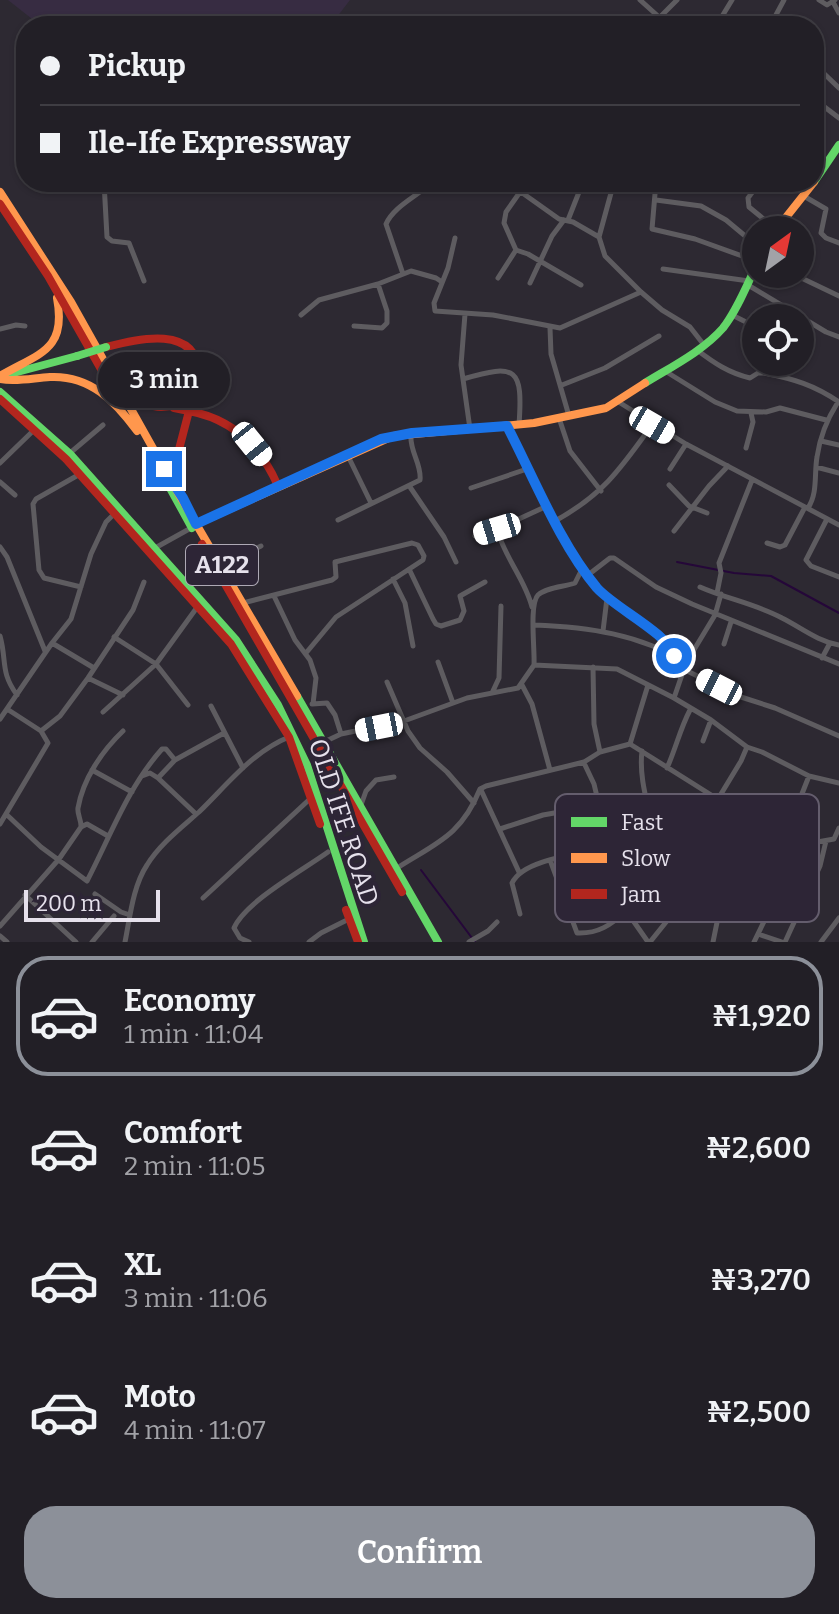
<!DOCTYPE html>
<meta charset="utf-8">
<style>
:root{--surface:#221f26;--page:#2a272e;--text:#f1f3f6;--muted:#a2a2a7;--line:#3f3d43;--accent:#8c9099}
body{margin:0;font-family:Bitter,serif;background:var(--page);color:var(--text);height:100vh;display:flex;flex-direction:column;font-size:30px;white-space:nowrap}
*{box-sizing:border-box;margin:0}
p{font-size:26px;color:var(--muted)}
.icon{flex:none;width:44px;height:44px;fill:none;stroke:currentColor;stroke-width:2;stroke-linecap:round;stroke-linejoin:round}
.map{position:relative;height:942px;overflow:hidden}
.sheet{display:flex;flex-direction:column;background:var(--surface);flex:1}
.sheet>*{flex:none}
.hud{position:absolute;left:16px;top:16px;width:808px;height:176px;border-radius:32px;box-shadow:0 2px 6px #0004,0 0 0 2px var(--line);display:grid;align-content:center;height:176px;padding:0 24px;background:var(--surface)}
.needle{width:52px;rotate:33deg}
.tools{position:absolute;left:742px;top:216px;display:grid;gap:16px}
.tools a{display:grid;place-items:center;width:72px;height:72px;border-radius:50%;background:var(--surface);box-shadow:0 2px 6px #0004,0 0 0 2px var(--line);font-size:40px}
.scale{position:absolute;left:24px;bottom:20px;width:136px;box-sizing:border-box;padding-left:8px;border:4px solid #e6e1ec;border-top:0;font-size:22px;line-height:28px;white-space:nowrap;color:#e6e1ec;-webkit-text-stroke:6px #2d2536;paint-order:stroke}
.end{position:absolute;width:36px;height:36px;margin:-18px;border:10px solid #1a73e8;background:#fff;box-shadow:0 0 0 4px #fff}
.from{border-radius:50%}
.bubble{position:absolute;height:56px;border-radius:28px;background:var(--surface);box-shadow:0 2px 6px #0004,0 0 0 2px var(--line);font-size:26px;font-weight:600;line-height:56px;text-align:center}
.car{position:absolute;width:24px;height:48px;margin:-24px -12px;border-radius:10px;box-shadow:0 0 6px 2px #0007;background:linear-gradient(#fff 24%,#345 0 40%,#fff 0 76%,#345 0 86%,#fff 0)}
.hud b{display:flex;align-items:center;gap:28px;height:76px;font-size:30px}
.hud b+b{border-top:2px solid var(--line)}
.hud i{width:20px;height:20px;background:var(--text)}
ul{padding:14px 0 0;list-style:none}
li{display:flex;align-items:center;gap:24px;height:120px;margin:0 16px 12px;padding:0 8px;border:4px solid transparent;border-radius:32px}
li div{flex:1}
li b{display:block;font-size:30px}
li em{font-style:normal;font-weight:600}
li.active{border-color:var(--accent)}
li>.icon{width:72px;height:72px;stroke-width:1.5}
.action{display:flex;gap:16px;margin-top:auto;padding:16px 24px}
.action a{flex:1;height:92px;border-radius:32px;background:var(--accent);color:#fff;font-size:32px;font-weight:600;line-height:92px;text-align:center}
.map>svg:first-child{display:block}
.built{fill:#372c42}
.lines{fill:none;stroke-linecap:round;stroke-linejoin:round}
.stream{stroke:#250739;stroke-width:2}
.street{stroke:#5e5c60;stroke-width:5}
.fast{stroke:#63d668;stroke-width:8}
.slow{stroke:#ff974d;stroke-width:8}
.jam{stroke:#b3261e;stroke-width:8}
.fast-bridge{stroke:#63d668;stroke-width:8}
.route{stroke:#1a73e8;stroke-width:10}
.labels{text-anchor:middle;stroke-width:8;stroke-linejoin:round;paint-order:stroke}
.shield{fill:#2d2536;stroke:#aea9b5;stroke-width:2}
.shield-label{font-size:24px;font-weight:bold;fill:#e6e1ec}
.street-label{font-size:26px;fill:#e6e1ec;stroke:#2d2536}
.key{fill:#2d2536;stroke:#645d6d;stroke-width:2}
.key-label{font-size:22px;fill:#e6e1ec}
</style>
<div class="map">
<svg width="839" height="942" viewBox="0 0 839 942">
<rect width="100%" height="100%" fill="#2d2932"/>
<path class="built" d="M8,0H350L330,26H41Z"/>
<g class="lines">
<path class="stream" d="M677,562L734,573L771,576L839,613
M421,870L475,942"/>
<path class="street" d="M640,0L669,26
M819,0L827,5L835,0
M833,2L839,13
M659,18L677,0
M718,23L732,0
M770,26L784,0
M814,64L839,88
M814,99L839,118
M104,182L107,237L112,241L129,243L144,281
M656,182L652,229L695,239L756,261
M741,182L756,187
M760,182L748,198L749,207L777,230
M521,192L559,219L573,222L599,237L605,256L641,292L662,310L690,327L704,345
M802,195L826,209L821,233L826,238L839,243
M656,200L701,206L726,220L756,245
M568,220L583,182
M599,237L614,182
M455,238L448,268L434,303L435,311L493,315L560,328L641,292
M516,250L528,254L581,285
M663,269L749,281
M403,274L386,224C394,206 418,196 432,182
M793,274L839,296
M498,278L516,250L504,223L506,212L527,182
M530,283L552,236L564,220
M748,285L826,332L839,337
M465,314L461,365L470,429
M301,315L319,300L378,284L411,271L436,278L442,282
M732,315L756,327
M354,326L382,328L387,323V311L378,284
M550,328L551,354L569,416
M0,329L16,325L25,326
M697,350C714,363 729,373 750,378L758,373H764C794,379 814,385 839,402
M665,371L715,402L737,411L766,412L780,408L826,420
M463,379C517,363 523,368 519,425
M562,385L605,368L659,336
M617,401L686,444L839,525
M559,418L570,451L601,491
M507,426C534,478 559,544 597,588C616,609 668,633 674,656
M821,441L839,445
M746,448L753,422L751,413
M70,453L103,425
M347,454L371,503
M0,463L34,430
M816,467L839,473
M670,469L686,444
M80,474L36,499L33,504L39,570L44,578L81,587
M0,482L15,495
M669,485L689,506L707,513
M410,487L444,537L456,562
M471,488L527,469
M808,508C818,493 814,474 817,457C820,436 827,419 838,402
M827,519L806,560L811,566L839,577
M338,520L420,480C422,464 409,451 411,434
M555,521C604,494 621,468 652,425
M497,529C504,557 525,579 532,607
M674,531L709,486L728,466
M475,536L497,529L547,506
M767,543L780,547L785,545L805,507
M0,547L7,557L45,651
M155,548L191,528
M223,565L261,546
M410,571L433,619L436,624L441,626L460,620L464,611L460,596L485,582
M588,575L610,558H614L656,587L692,604L839,664
M393,579L405,603L413,646
M700,587C727,599 756,604 782,618C802,628 817,641 839,645
M717,593L721,573L719,563L752,480
M274,596L295,640L310,660L316,678L313,704
M243,603L332,580L336,577L335,562L412,543L418,545L424,556L423,560L336,617L306,653
M534,625C588,627 640,634 686,663
M603,631L607,598
M0,636C7,661 0,672 17,695
M114,637L156,664L188,705
M52,643L94,668
M724,644L731,622
M822,658L830,643
M438,662L453,703
M534,665C535,650 529,604 538,595C547,587 564,587 575,583L582,569
M593,667L594,724L600,752
M685,670L741,697L775,708L839,736
M88,678L123,695
M387,682L408,731L420,748L447,772L474,803
M522,685L532,704L550,770
M492,693L499,678L501,606
M674,698L686,663L715,615L721,594
M312,704L327,703L335,715L341,734
M211,706L243,768
M103,712L156,664L198,606
M0,719L52,643L71,619L91,554L106,522L115,513
M41,731L60,716L88,678L133,610L144,582
M703,741L711,720
M324,742L341,734L404,721L467,698L518,688L534,665L617,669L674,698L711,720L747,747L762,752L809,776L839,783
M630,744L648,685
M584,763L594,784L599,805L611,889L648,942
M667,768C676,748 680,729 690,710
M92,770L132,792
M142,776L150,773L158,778L196,814
M158,778L175,760L224,733
M481,790L519,872
M718,799L741,761L747,747
M361,805L366,791L376,780L394,777
M6,814L41,847L87,881C110,837 128,787 162,749H166L175,760
M648,815L739,861L776,887L775,899L754,942
M0,824L48,743L41,731L7,709
M81,826C81,819 77,814 78,808C83,779 102,751 123,731
M500,829L543,815L599,805
M702,846L723,893L713,942
M550,860L577,933C598,934 611,925 626,911
M397,868C436,843 461,836 480,789L486,786L584,762L600,752L630,744L735,810L782,832L812,843L834,839L839,828
M759,874L796,809L809,776
M611,889L643,879L655,868C661,832 637,791 642,751
M95,894L121,912L130,915
M25,895L76,942
M203,898L312,797
M520,914L512,883C524,858 580,855 605,849
M0,926L59,859L81,827L87,824L108,836
M758,934L782,942
M0,936L7,942
M92,942L114,916
M125,942C130,917 133,886 147,865C160,844 181,828 199,812C227,785 252,752 289,737
M249,942L240,938L234,928C245,902 303,870 328,852
M309,942L321,933L349,919
M469,942L488,931L497,922
M650,942L687,896
M785,942L820,866L826,841
M821,942L839,918"/>
<path class="fast" d="M814,182L839,145
M6,375L77,356
M645,383C671,367 703,351 723,328C737,310 746,287 756,266
M0,392L70,454L236,640L278,705L307,765L364,942
M170,488L192,528
M297,696L438,942"/>
<path class="slow" d="M0,192L71,302L178,493L297,696
M776,230L814,182
M0,376C39,353 67,351 57,298
M0,379C17,382 33,378 50,377C90,375 115,401 137,431
M196,524L393,436L534,423L606,408L645,383"/>
<path class="jam" d="M0,204L48,276L118,399
M106,347C138,339 197,324 199,374C199,387 193,399 189,411C232,419 261,447 278,486
M125,391C146,411 168,411 193,398
M0,399L66,459L231,644L289,737L320,824
M174,408L189,411L177,457L181,492
M202,544L402,892
M346,910L358,942"/>
<path class="fast-bridge" d="M77,356L106,347"/>
</g>
<g class="lines">
<path class="route" d="M164,469L183,498L196,524L381,439L412,433L507,426C534,478 560,544 597,588C616,609 668,633 674,656"/>
</g>
<g class="labels">
<rect class="shield" x="186" y="545" width="72" height="40" rx="6"/>
<g class="shield-label">
<text x="222" y="573">A122</text>
</g>
<g class="street-label">
<text transform="translate(344 822) rotate(72)" y="9">OLD IFE ROAD</text>
</g>
</g>
<rect x="555" y="794" width="264" height="128" rx="12" class="key"/>
<rect x="571" y="817" width="36" height="10" fill="#63d668"/>
<rect x="571" y="853" width="36" height="10" fill="#ff974d"/>
<rect x="571" y="889" width="36" height="10" fill="#b3261e"/>
<g class="key-label">
<text x="621" y="830">Fast</text>
<text x="621" y="866">Slow</text>
<text x="621" y="902">Jam</text>
</g>
</svg>
<div class="tools">
<a><svg class="needle" viewBox="-14 -14 28 28"><path d="M0-13l5 13h-10z" fill="#e53935"/><path d="M0 13l5-13h-10z" fill="#a2a2a7"/></svg></a>
<a><svg class="icon" aria-label="locate" viewBox="0 0 24 24"><circle cx="12" cy="12" r="6"/><path d="M12 2v4M12 18v4M2 12h4M18 12h4"/></svg></a>
</div>
<div class="scale">200 m</div>
<i class="end from" style="left:674px;top:656px"></i>
<i class="end" style="left:164px;top:469px"></i>
<div class="bubble" style="left:98px;top:352px;width:132px">3 min</div>
<i class="car" style="left:652px;top:425px;rotate:120deg"></i>
<i class="car" style="left:252px;top:444px;rotate:141deg"></i>
<i class="car" style="left:497px;top:529px;rotate:253deg"></i>
<i class="car" style="left:719px;top:687px;rotate:297deg"></i>
<i class="car" style="left:379px;top:727px;rotate:259deg"></i>
<div class="hud">
<b><i class="from"></i>Pickup</b>
<b><i></i>Ile-Ife Expressway</b>
</div>
</div>
<section class="sheet">
<ul>
<li class="active"><svg class="icon" aria-label="car" viewBox="0 0 24 24"><path d="M5 17H2v-5l4-1 3-4h7l3 4 3 1v5h-3M9 17h6M6 11h13"/><circle cx="7" cy="17" r="2"/><circle cx="17" cy="17" r="2"/></svg><div><b>Economy</b><p>1 min · 11:04</p></div><em>₦1,920</em></li>
<li><svg class="icon" aria-label="car" viewBox="0 0 24 24"><path d="M5 17H2v-5l4-1 3-4h7l3 4 3 1v5h-3M9 17h6M6 11h13"/><circle cx="7" cy="17" r="2"/><circle cx="17" cy="17" r="2"/></svg><div><b>Comfort</b><p>2 min · 11:05</p></div><em>₦2,600</em></li>
<li><svg class="icon" aria-label="car" viewBox="0 0 24 24"><path d="M5 17H2v-5l4-1 3-4h7l3 4 3 1v5h-3M9 17h6M6 11h13"/><circle cx="7" cy="17" r="2"/><circle cx="17" cy="17" r="2"/></svg><div><b>XL</b><p>3 min · 11:06</p></div><em>₦3,270</em></li>
<li><svg class="icon" aria-label="car" viewBox="0 0 24 24"><path d="M5 17H2v-5l4-1 3-4h7l3 4 3 1v5h-3M9 17h6M6 11h13"/><circle cx="7" cy="17" r="2"/><circle cx="17" cy="17" r="2"/></svg><div><b>Moto</b><p>4 min · 11:07</p></div><em>₦2,500</em></li>
</ul>
<div class="action"><a>Confirm</a></div>
</section>
